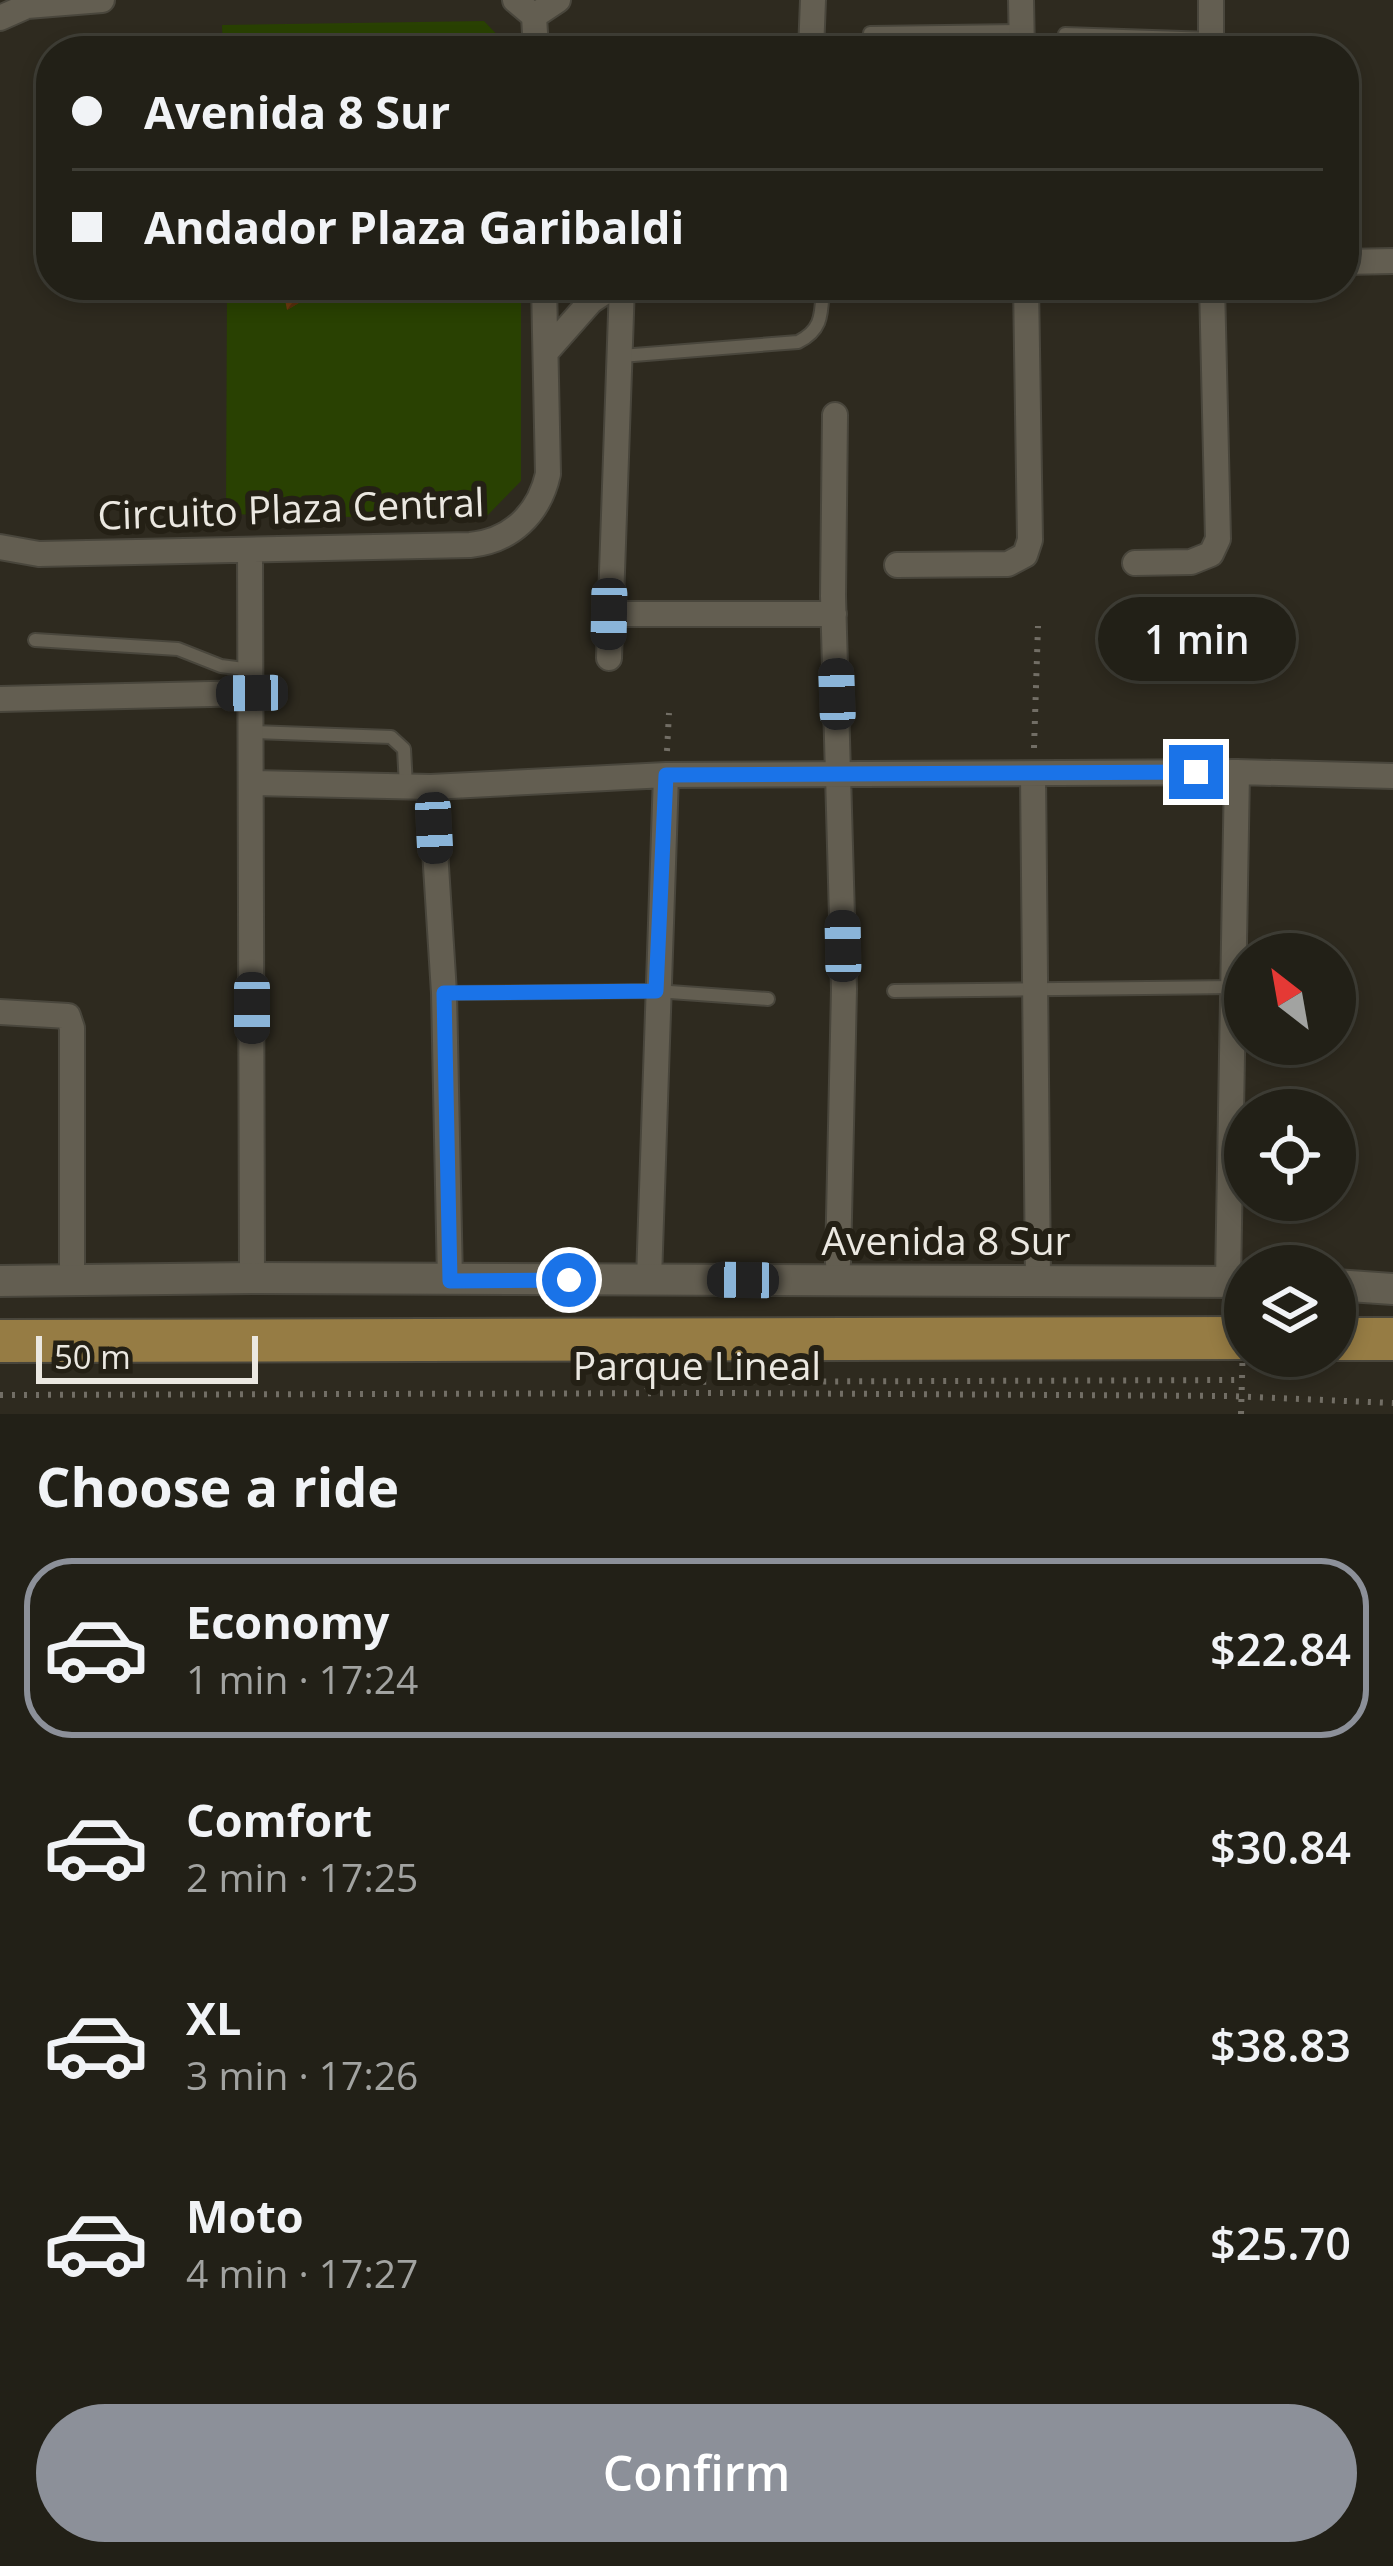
<!DOCTYPE html>
<meta charset="utf-8">
<style>
:root{--surface:#222017;--page:#2e2d24;--text:#f1f3f6;--muted:#a2a3a1;--line:#3f3e36;--accent:#8c9099}
body{margin:0;font-family:"Open Sans",sans-serif;background:var(--page);color:var(--text);height:100vh;display:flex;flex-direction:column;font-size:45px;white-space:nowrap}
*{box-sizing:border-box;margin:0}
p{font-size:39px;color:var(--muted)}
.icon{flex:none;width:66px;height:66px;fill:none;stroke:currentColor;stroke-width:2;stroke-linecap:round;stroke-linejoin:round}
.map{position:relative;height:1414px;overflow:hidden}
.sheet{display:flex;flex-direction:column;background:var(--surface);flex:1}
.sheet>*{flex:none}
.hud{position:absolute;left:36px;top:36px;width:1323px;height:264px;border-radius:48px;box-shadow:0 6px 18px #0003,0 0 0 3px var(--line);display:grid;align-content:center;height:264px;padding:0 36px;background:var(--surface)}
.needle{width:78px;rotate:329deg}
.fabs{position:absolute;left:1224px;top:933px;display:grid;gap:24px}
.fabs a{display:grid;place-items:center;width:132px;height:132px;border-radius:50%;background:var(--surface);box-shadow:0 6px 18px #0003,0 0 0 3px var(--line);font-size:60px}
.scale{position:absolute;left:36px;bottom:30px;width:222px;box-sizing:border-box;padding-left:12px;border:6px solid #ebe8e1;border-top:0;font-size:33px;line-height:42px;white-space:nowrap;color:#ebe8e1;-webkit-text-stroke:9px #242015;paint-order:stroke}
.end{position:absolute;width:54px;height:54px;margin:-27px;border:15px solid #1a73e8;background:#fff;box-shadow:0 0 0 6px #fff}
.from{border-radius:50%}
.bubble{position:absolute;height:84px;border-radius:42px;background:var(--surface);box-shadow:0 6px 18px #0003,0 0 0 3px var(--line);font-size:39px;font-weight:600;line-height:84px;text-align:center}
.car{position:absolute;width:36px;height:72px;margin:-36px -18px;border-radius:15px;box-shadow:0 0 9px 3px #0007;background:linear-gradient(#222 24%,#8ab4d8 0 40%,#222 0 76%,#8ab4d8 0 86%,#222 0)}
.hud b{display:flex;align-items:center;gap:42px;height:114px;font-size:45px}
.hud b+b{border-top:3px solid var(--line)}
.hud i{width:30px;height:30px;background:var(--text)}
ul{padding:0;list-style:none}
li{display:flex;align-items:center;gap:36px;height:180px;margin:0 24px 18px;padding:0 12px;border:6px solid transparent;border-radius:48px}
li div{flex:1}
li b{display:block;font-size:45px}
li em{font-style:normal;font-weight:600}
li.active{border-color:var(--accent)}
li>.icon{width:108px;height:108px;stroke-width:1.5}
h2{padding:0 36px;font-size:54px;line-height:144px}
.button{display:flex;gap:24px;margin-top:auto;padding:24px 36px}
.button a{flex:1;height:138px;border-radius:72px;background:var(--accent);color:#fff;font-size:48px;font-weight:600;line-height:138px;text-align:center}
.map>svg:first-child{display:block}
.green{fill:#294102}
.lines{fill:none;stroke-linecap:round;stroke-linejoin:round}
.service-casing{stroke:#49463c;stroke-width:16}
.minor-casing{stroke:#49463c;stroke-width:28}
.tertiary-casing{stroke:#49463c;stroke-width:34}
.trunk-casing{stroke:#49463c;stroke-width:46}
.path{stroke:#726e65;stroke-width:6;stroke-dasharray:3 9;stroke-linecap:butt}
.service{stroke:#635e51;stroke-width:12}
.minor{stroke:#635e51;stroke-width:24}
.tertiary{stroke:#635e51;stroke-width:30}
.trunk{stroke:#967c44;stroke-width:42}
.path-bridge{stroke:#726e65;stroke-width:6;stroke-dasharray:3 9;stroke-linecap:butt}
.wall{fill:#6c3a0f}
.shaded-wall{fill:#582f0d}
.route{stroke:#1a73e8;stroke-width:15}
.labels{text-anchor:middle;stroke-width:12;stroke-linejoin:round;paint-order:stroke}
.street-label{font-size:39px;fill:#ebe8e1;stroke:#242015}
</style>
<div class="map">
<svg width="1393" height="1414" viewBox="0 0 1393 1414">
<rect width="100%" height="100%" fill="#2e2a1f"/>
<path class="green" d="M484,21L513,51H223L222,25Z
M227,285H521V481L483,520L226,514Z"/>
<g class="lines">
<defs>
<path id="service" d="M870,33L1021,31
M1065,34L1211,39
M621,356L798,342C824,329 821,312 823,285
M35,640L178,649L221,666L251,670
M252,732L391,737L404,749L406,786
M894,991L1234,987
M445,993L656,991L768,999"/>
<path id="minor" d="M515,0L534,16
M1021,0L1022,51
M534,16L536,51
M534,16L558,0
M0,18L27,6L102,0
M811,51L813,0
M1211,51V0
M1344,262L1393,261
M546,352L591,301L615,285
M835,415L833,596L844,989L838,1263
M0,547L39,554L470,545C511,541 539,514 548,474L544,285
M250,550L252,1278
M1135,563L1191,562L1211,554L1218,539L1212,285
M897,565L1008,564L1025,555L1030,540L1026,285
M609,614H834
M609,658L622,285
M0,699L252,693
M1033,775L1038,1280
M252,783L431,787L666,775L1237,772L1393,776
M431,787L444,993L450,1281
M0,1012L68,1016L72,1028V1280
M649,1279L666,775
M1228,1282L1237,772"/>
<path id="tertiary" d="M0,1281L252,1278L1245,1282
M1335,1285L1393,1289"/>
<path id="trunk" d="M1335,1339H1393
M0,1341L1245,1338"/>
</defs>
<use href="#service" class="service-casing"/>
<use href="#minor" class="minor-casing"/>
<use href="#tertiary" class="tertiary-casing"/>
<use href="#trunk" class="trunk-casing"/>
<path class="path" d="M1034,748L1038,626
M667,751L669,713
M646,1391L659,1382L1241,1380
M0,1395L725,1393L1230,1396L1393,1403"/>
<use href="#service" class="service"/>
<use href="#minor" class="minor"/>
<use href="#tertiary" class="tertiary"/>
<use href="#trunk" class="trunk"/>
<path class="path-bridge" d="M1241,1414L1245,1272"/>
</g>
<path class="wall" d="M282,285H347L315,299L307,298L287,310Z"/>
<path class="shaded-wall" d="M305,285H347L315,299L307,298L287,310Z"/>
<g class="lines">
<path class="route" d="M569,1280L450,1281L444,993L656,991L666,775L1196,772"/>
</g>
<g class="labels">
<g class="street-label">
<text transform="translate(291 509) rotate(-2)" y="14">Circuito Plaza Central</text>
<text x="946" y="1255">Avenida 8 Sur</text>
<text x="697" y="1380">Parque Lineal</text>
</g>
</g>
</svg>
<div class="fabs">
<a><svg class="needle" viewBox="-14 -14 28 28"><path d="M0-13l5 13h-10z" fill="#e53935"/><path d="M0 13l5-13h-10z" fill="#a2a3a1"/></svg></a>
<a><svg class="icon" aria-label="locate" viewBox="0 0 24 24"><circle cx="12" cy="12" r="6"/><path d="M12 2v4M12 18v4M2 12h4M18 12h4"/></svg></a>
<a><svg class="icon" aria-label="layers" viewBox="0 0 24 24"><path d="M12 4l9 5-9 5-9-5zM3 14l9 5 9-5"/></svg></a>
</div>
<div class="scale">50 m</div>
<i class="end from" style="left:569px;top:1280px"></i>
<i class="end" style="left:1196px;top:772px"></i>
<div class="bubble" style="left:1098px;top:597px;width:198px">1 min</div>
<i class="car" style="left:609px;top:614px;rotate:181deg"></i>
<i class="car" style="left:252px;top:693px;rotate:269deg"></i>
<i class="car" style="left:837px;top:694px;rotate:358deg"></i>
<i class="car" style="left:434px;top:828px;rotate:177deg"></i>
<i class="car" style="left:843px;top:946px;rotate:359deg"></i>
<i class="car" style="left:252px;top:1008px;rotate:180deg"></i>
<i class="car" style="left:743px;top:1280px;rotate:271deg"></i>
<div class="hud">
<b><i class="from"></i>Avenida 8 Sur</b>
<b><i></i>Andador Plaza Garibaldi</b>
</div>
</div>
<section class="sheet">
<h2>Choose a ride</h2>
<ul>
<li class="active"><svg class="icon" aria-label="car" viewBox="0 0 24 24"><path d="M5 17H2v-5l4-1 3-4h7l3 4 3 1v5h-3M9 17h6M6 11h13"/><circle cx="7" cy="17" r="2"/><circle cx="17" cy="17" r="2"/></svg><div><b>Economy</b><p>1 min · 17:24</p></div><em>$22.84</em></li>
<li><svg class="icon" aria-label="car" viewBox="0 0 24 24"><path d="M5 17H2v-5l4-1 3-4h7l3 4 3 1v5h-3M9 17h6M6 11h13"/><circle cx="7" cy="17" r="2"/><circle cx="17" cy="17" r="2"/></svg><div><b>Comfort</b><p>2 min · 17:25</p></div><em>$30.84</em></li>
<li><svg class="icon" aria-label="car" viewBox="0 0 24 24"><path d="M5 17H2v-5l4-1 3-4h7l3 4 3 1v5h-3M9 17h6M6 11h13"/><circle cx="7" cy="17" r="2"/><circle cx="17" cy="17" r="2"/></svg><div><b>XL</b><p>3 min · 17:26</p></div><em>$38.83</em></li>
<li><svg class="icon" aria-label="car" viewBox="0 0 24 24"><path d="M5 17H2v-5l4-1 3-4h7l3 4 3 1v5h-3M9 17h6M6 11h13"/><circle cx="7" cy="17" r="2"/><circle cx="17" cy="17" r="2"/></svg><div><b>Moto</b><p>4 min · 17:27</p></div><em>$25.70</em></li>
</ul>
<div class="button"><a>Confirm</a></div>
</section>
